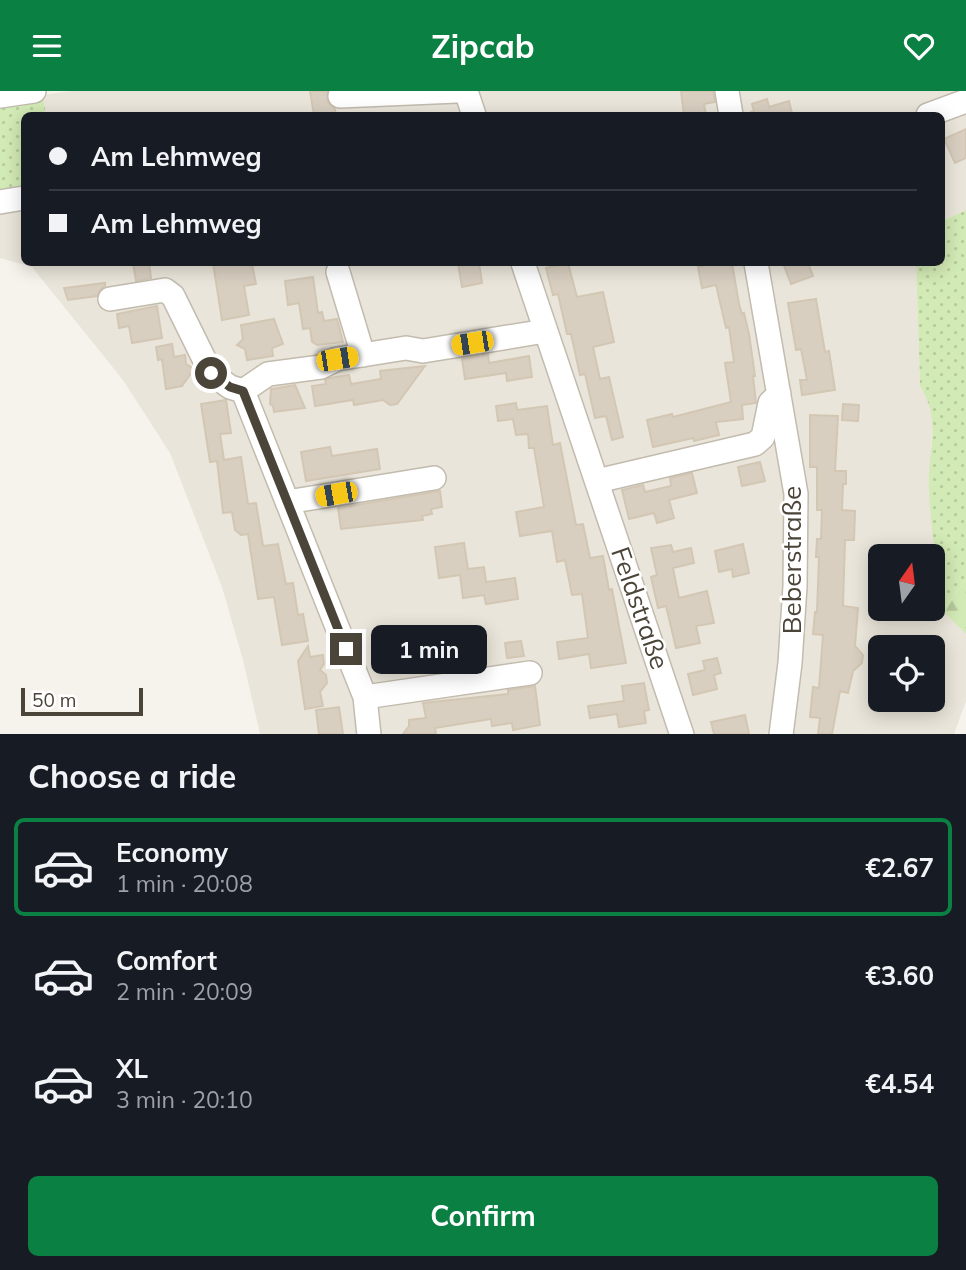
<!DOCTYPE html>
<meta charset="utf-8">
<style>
:root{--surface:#171b24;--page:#20242c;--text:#f1f3f6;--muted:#9ea1a6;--line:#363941;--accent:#0b8043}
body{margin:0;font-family:Mulish,sans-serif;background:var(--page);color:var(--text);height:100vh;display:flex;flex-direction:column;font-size:26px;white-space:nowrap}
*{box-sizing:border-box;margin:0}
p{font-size:23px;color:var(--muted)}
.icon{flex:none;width:38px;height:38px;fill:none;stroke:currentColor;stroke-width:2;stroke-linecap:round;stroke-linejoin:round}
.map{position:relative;height:643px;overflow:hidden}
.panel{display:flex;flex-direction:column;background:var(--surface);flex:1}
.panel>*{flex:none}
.guide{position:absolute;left:21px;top:21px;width:924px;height:154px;border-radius:10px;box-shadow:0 4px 18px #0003;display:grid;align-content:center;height:154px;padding:0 28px;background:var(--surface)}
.needle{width:46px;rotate:14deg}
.fabs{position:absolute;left:868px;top:453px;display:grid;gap:14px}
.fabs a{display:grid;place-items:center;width:77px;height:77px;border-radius:10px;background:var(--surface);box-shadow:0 4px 18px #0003;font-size:35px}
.scale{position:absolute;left:21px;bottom:18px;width:122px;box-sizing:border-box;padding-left:7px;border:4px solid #4b4439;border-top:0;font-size:19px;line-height:24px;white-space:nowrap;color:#4b4439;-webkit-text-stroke:5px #fff;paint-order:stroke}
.end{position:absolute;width:32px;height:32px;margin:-16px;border:9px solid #4b4439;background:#fff;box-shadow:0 0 0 4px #fff}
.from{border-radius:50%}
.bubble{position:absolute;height:49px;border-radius:10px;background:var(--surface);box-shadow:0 4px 18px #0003;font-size:23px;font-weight:700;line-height:49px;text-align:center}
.car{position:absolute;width:21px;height:42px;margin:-21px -10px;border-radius:9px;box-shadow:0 0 5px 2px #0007;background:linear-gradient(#f5c518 24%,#345 0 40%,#f5c518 0 76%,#345 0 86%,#f5c518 0)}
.guide b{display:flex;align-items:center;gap:24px;height:66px;font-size:26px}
.guide b+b{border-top:2px solid var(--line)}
.guide i{width:18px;height:18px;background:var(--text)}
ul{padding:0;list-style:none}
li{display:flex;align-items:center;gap:21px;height:98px;margin:0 14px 10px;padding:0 14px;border:4px solid transparent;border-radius:10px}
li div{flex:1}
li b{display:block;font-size:26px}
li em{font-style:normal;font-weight:700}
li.on{border-color:var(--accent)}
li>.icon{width:63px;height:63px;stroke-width:1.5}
h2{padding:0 28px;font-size:32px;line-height:84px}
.cta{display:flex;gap:14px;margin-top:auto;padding:14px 28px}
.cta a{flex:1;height:80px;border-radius:10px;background:var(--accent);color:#fff;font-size:28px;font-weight:700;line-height:80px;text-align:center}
header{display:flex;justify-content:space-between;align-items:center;height:91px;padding:0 28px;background:var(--accent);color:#fff;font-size:32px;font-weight:700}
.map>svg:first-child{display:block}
.residential{fill:#eae5da;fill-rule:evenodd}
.grass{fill:url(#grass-dots)}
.forest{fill:url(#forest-firs)}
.building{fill:#d8cfc1;stroke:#d3c7b4;stroke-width:2}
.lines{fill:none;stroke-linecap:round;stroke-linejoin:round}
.minor-casing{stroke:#c2bbae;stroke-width:26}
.minor{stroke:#fff;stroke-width:23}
.route{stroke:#4b4439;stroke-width:9}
.labels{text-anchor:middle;stroke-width:5;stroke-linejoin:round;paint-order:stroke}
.street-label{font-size:26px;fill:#4b4439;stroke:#fff}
</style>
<header><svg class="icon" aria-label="menu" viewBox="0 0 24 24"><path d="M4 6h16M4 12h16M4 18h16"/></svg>Zipcab<svg class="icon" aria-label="heart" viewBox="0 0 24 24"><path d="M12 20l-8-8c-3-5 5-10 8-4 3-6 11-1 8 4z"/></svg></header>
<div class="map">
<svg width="966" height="644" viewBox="0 0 966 644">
<defs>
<pattern id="grass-dots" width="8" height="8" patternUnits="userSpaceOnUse" patternTransform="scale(1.75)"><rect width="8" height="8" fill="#d2eab5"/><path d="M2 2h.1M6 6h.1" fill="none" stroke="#b6ca9c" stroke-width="1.8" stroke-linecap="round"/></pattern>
<pattern id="forest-firs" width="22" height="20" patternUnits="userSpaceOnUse" patternTransform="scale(1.75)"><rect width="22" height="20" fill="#d2eab5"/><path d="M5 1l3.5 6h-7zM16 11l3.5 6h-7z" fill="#b6ca9c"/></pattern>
</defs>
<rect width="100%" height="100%" fill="#f6f3ec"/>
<path class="residential" d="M70,0H458L466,24H46L43,4Z
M475,0H719L723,24H484Z
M736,0H966V119L942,130V24H740Z
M24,113V172H515L674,643H260L243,569L222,496L170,362L123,289L32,176L0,167V117Z
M533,172H748L769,297L755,345L603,381Z
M764,172H916L920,295L930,311L933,330L929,395L943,519L966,543V610L954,643H787L803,497ZM880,466H933V518H880ZM880,556H933V609H880Z
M775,325L786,402L785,495L779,570L769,638L767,643H692L609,398L757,359Z"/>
<path class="grass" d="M43,4L46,24H24V100L0,104V11Z
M966,119V488L943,520C938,479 930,437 929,395C928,357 942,330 920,295L916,172H942V130Z"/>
<path class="forest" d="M966,488V543L943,520Z"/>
<path class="building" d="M310,0H327L328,12L335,18L336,24H314Z
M681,0H713L715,11L704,13L706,24H684Z
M767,8L769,16L789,10L792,22L785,24H751V21L754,20L752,13Z
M966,38V67L955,72L944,48Z
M133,172H149L151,187L136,190Z
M213,172L252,173L256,193L244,195L249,224L222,229Z
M458,172H479L482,192L462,196Z
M568,172L577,206L603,201L614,251L593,256L600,288L609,286L623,346L612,349L606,325L595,327L585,283L580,284L571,243H567L558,203L553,204L546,177Z
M708,172H732L739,213L742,223L744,222L749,243L755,285H753L756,312L742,314L743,328L716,331L719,344L694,350L693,347L653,356L647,329L672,323L673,326L731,311L725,272L734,271L729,236L726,237L716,194L702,197L698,176L708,173Z
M783,172H808L813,185L791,193Z
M313,186L318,222L322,221L324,230L337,228L343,251L317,254L312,251L310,237L303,238L299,212L288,214L285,190Z
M105,192V195L101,198L97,205L68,209L64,197Z
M816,208L825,261L829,260L835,299L802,304L800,289H807L801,258L796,259L788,212Z
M157,215L162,247L132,252L129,235L119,237L117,223Z
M274,228L283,253L272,257L273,265L247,269L245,258L237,254L243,248L241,234Z
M172,253L174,266L185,264L186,273L194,278L182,295L166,298L162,268L158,269L156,256Z
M488,263L489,272L529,265L532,286L507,290L506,282L465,288L462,268Z
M425,275L397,313L390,314L383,309L354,314L353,309L315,315L312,295L326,293L325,289L330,287L349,284L351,293L381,288L380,280Z
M295,294L305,317L274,321L273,315L270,313L271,298Z
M226,309L231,342L220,343L224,369L241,366L248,413L256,412L263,455L278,453L286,493L293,492L298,524L303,523L308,550L282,554L274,506L258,508L248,443L241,444L235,439L232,421L223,422L217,370L210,371L201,313Z
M516,312L517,319L547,315L553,354L560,352L576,434L583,433L590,467L603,465L609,499L612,498L626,572L591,577L589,563L559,568L557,551L588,547L582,503L572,504L565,469L557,471L552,440L520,445L516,421L544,416L534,357H529L528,343L516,344L513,328L498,330L496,315Z
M843,313L859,314L858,330L842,329Z
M810,324L838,325L835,380H846V393H843L842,419L855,420L854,449H845L843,515L858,517L855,555L863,564L862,572L853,580L848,602L840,600L832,643H818L820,627L810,626L813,596L819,597L823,544L813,543L815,521H817L819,466H816L817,448H821L822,419H817V376H810Z
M330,356L332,365L377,358L380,378L306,390L301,361Z
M760,371L765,390L742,395L738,376Z
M692,382L697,402L669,409L674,427L657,432L654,422L629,428L622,399L643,394L645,401L671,395L670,387Z
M440,400L442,416L431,418L432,423L422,425L423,429L341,438L338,417Z
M464,452L468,478L484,476L486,491L515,487L518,508L486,513L484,504L463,507L460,484L439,487L435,456Z
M743,453L749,482L733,486L732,478L719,481L715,460Z
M671,454L673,461L691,457L694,472L673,477L679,507L707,500L714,532L696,535L700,552L676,557L666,515L658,517L651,486L657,484L651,457Z
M521,550L524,565L507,567L505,552Z
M413,554L414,564L429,562L431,578L390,581L386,557Z
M308,555L310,566L323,564L324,573L320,579L326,584L327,592L320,601L323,615L305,618L298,570Z
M717,567L721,582L714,584L717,598L693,604L688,583L705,579L703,570Z
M644,592L649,619L644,620L646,632L619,636L617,623L590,627L588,615L624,610L622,595Z
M535,595L540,634L513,639L512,632L492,635L491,628L435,637L436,643H403L409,635V629L426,627L423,612L508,603V599Z
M339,616L343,643H319L316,619Z
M745,624L749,643H714L711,631Z"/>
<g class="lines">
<defs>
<path id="minor" d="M466,0L474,24
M727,0L731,24
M0,5L34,0
M340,5L457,0
M928,24L966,10
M0,111L24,107
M523,172L682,644
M756,172L796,403L795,495L790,572L781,644
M338,181L363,264
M110,208L165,199L173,205L211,282L230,296L243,300L365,606L369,644
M243,300L268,283L321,276L337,268L406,257L423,260L545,240
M597,390L755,353L763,346L770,312L779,303
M287,411L434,387
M365,606L530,582"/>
</defs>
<use href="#minor" class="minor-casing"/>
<use href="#minor" class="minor"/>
</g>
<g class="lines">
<path class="route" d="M211,282L230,296L243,300L346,558"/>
</g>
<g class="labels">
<g class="street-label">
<text transform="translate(792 469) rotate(-90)" y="9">Beberstraße</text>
<text transform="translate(640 517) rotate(71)" y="9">Feldstraße</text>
</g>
</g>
</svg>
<div class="fabs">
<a><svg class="needle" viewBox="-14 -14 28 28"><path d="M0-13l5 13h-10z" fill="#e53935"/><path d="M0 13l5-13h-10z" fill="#9ea1a6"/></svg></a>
<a><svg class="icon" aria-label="locate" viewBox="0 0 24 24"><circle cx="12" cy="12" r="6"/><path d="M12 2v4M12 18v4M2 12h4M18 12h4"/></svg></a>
</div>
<div class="scale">50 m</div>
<i class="end from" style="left:211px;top:282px"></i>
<i class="end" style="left:346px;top:558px"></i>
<div class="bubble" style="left:371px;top:534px;width:116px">1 min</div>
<i class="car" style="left:472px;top:252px;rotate:261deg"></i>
<i class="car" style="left:337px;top:268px;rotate:81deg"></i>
<i class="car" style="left:336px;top:403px;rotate:260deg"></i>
<div class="guide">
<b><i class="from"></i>Am Lehmweg</b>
<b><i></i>Am Lehmweg</b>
</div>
</div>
<section class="panel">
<h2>Choose a ride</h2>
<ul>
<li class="on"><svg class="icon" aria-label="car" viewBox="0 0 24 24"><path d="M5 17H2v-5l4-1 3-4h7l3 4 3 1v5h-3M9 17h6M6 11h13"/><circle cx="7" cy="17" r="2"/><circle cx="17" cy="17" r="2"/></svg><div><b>Economy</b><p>1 min · 20:08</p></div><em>€2.67</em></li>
<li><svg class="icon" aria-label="car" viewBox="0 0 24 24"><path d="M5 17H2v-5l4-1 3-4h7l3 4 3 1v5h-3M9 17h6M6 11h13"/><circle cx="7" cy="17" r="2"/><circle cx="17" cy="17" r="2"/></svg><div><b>Comfort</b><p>2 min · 20:09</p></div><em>€3.60</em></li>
<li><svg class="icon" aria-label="car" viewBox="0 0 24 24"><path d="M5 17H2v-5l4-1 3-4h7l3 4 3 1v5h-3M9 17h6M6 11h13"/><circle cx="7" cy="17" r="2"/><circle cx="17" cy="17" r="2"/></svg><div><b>XL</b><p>3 min · 20:10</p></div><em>€4.54</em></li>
</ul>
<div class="cta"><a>Confirm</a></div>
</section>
